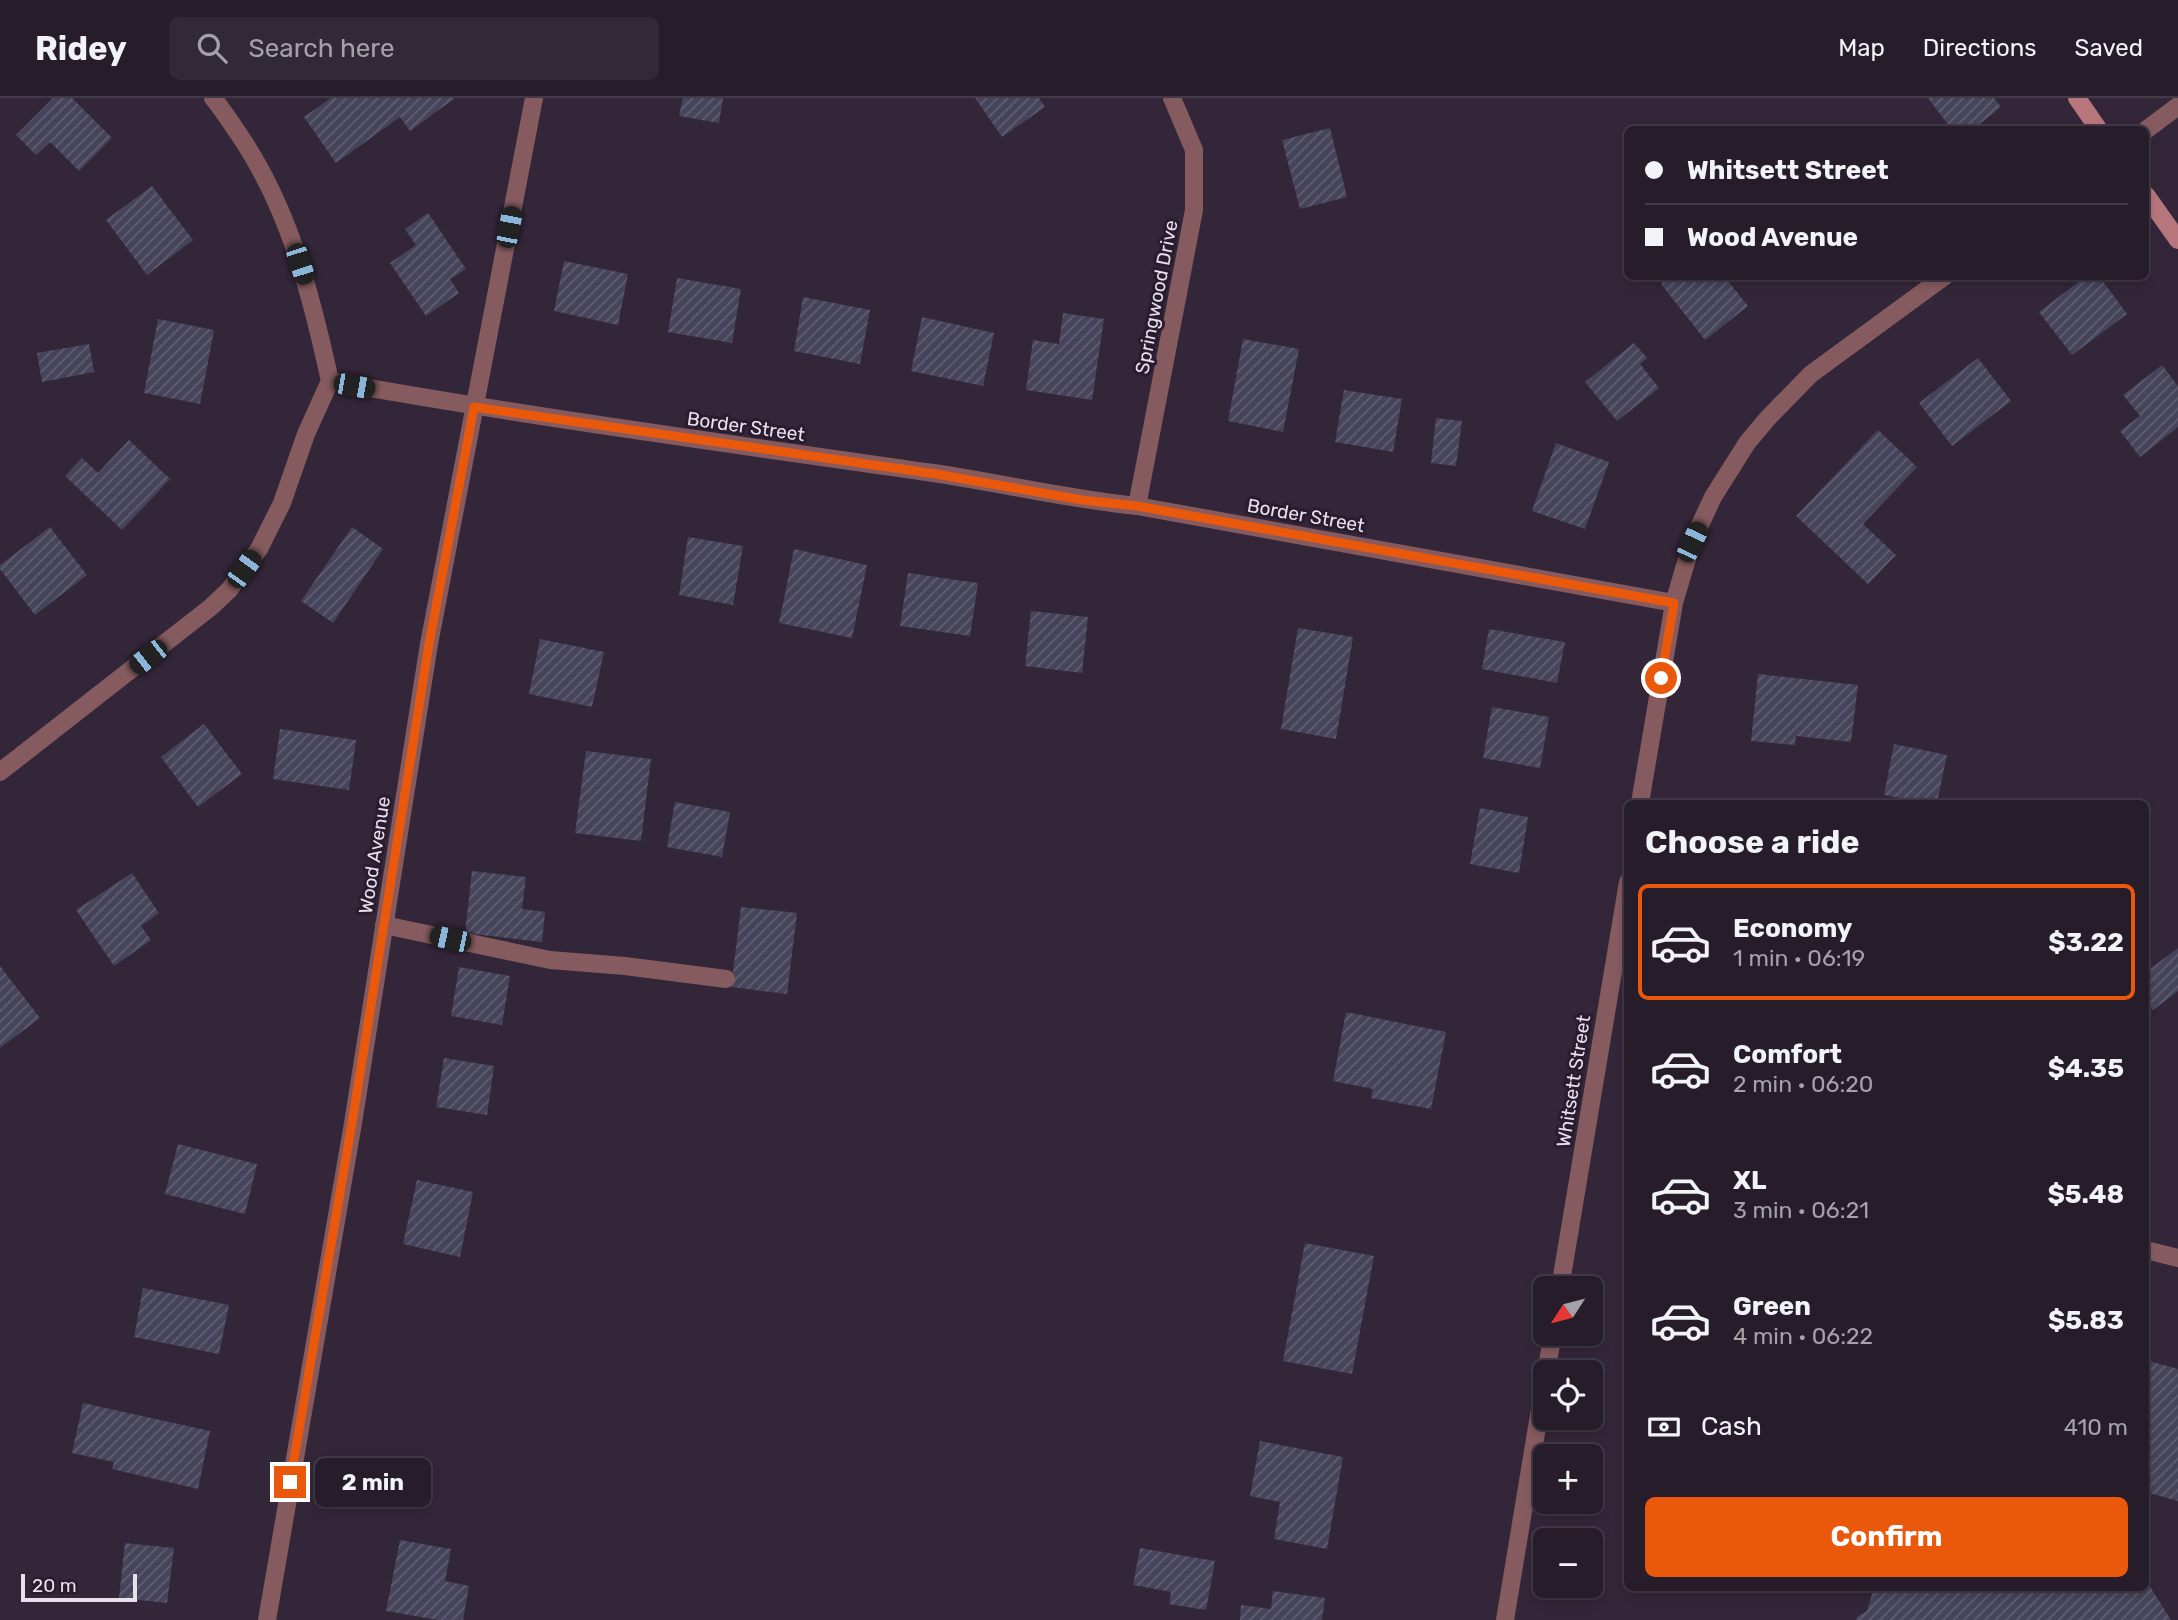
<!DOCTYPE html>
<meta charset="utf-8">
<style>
:root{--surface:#261c2a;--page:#322936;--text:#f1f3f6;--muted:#a4a1a8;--line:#423a47;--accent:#ea580c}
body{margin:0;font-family:Rubik,sans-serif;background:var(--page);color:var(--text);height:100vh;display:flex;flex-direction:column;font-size:26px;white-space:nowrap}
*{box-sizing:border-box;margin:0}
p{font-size:23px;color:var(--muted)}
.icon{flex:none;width:38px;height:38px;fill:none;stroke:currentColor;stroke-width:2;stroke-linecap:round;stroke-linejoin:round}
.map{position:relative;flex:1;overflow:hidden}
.panel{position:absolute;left:1624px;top:702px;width:525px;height:791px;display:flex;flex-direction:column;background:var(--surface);border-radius:10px;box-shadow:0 4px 10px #0003,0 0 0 2px var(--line)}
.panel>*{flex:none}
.banner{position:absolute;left:1624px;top:28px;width:525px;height:154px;border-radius:10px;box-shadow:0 4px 10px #0003,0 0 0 2px var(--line);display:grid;align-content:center;height:154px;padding:0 21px;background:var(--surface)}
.needle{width:46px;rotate:234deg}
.fabs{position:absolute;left:1533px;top:1178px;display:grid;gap:14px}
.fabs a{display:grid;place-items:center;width:70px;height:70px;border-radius:10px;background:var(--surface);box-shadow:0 4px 10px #0003,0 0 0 2px var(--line);font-size:35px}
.scale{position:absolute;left:21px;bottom:18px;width:116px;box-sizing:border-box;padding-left:7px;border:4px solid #e8e0eb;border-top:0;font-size:19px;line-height:24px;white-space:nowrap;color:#e8e0eb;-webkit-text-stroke:5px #291c2e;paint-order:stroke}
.end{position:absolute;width:32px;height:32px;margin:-16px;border:9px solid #ea580c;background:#fff;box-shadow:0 0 0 4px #fff}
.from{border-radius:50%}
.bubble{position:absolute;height:49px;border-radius:10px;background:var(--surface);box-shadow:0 4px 10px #0003,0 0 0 2px var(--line);font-size:23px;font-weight:700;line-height:49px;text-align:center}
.car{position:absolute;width:21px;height:42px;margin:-21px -10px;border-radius:9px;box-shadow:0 0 5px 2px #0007;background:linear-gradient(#222 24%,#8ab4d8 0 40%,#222 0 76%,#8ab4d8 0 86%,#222 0)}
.banner b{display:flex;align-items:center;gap:24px;height:66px;font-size:26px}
.banner b+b{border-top:2px solid var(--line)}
.banner i{width:18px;height:18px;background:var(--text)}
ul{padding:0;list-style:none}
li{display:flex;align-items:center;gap:21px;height:116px;margin:0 14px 10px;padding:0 7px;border:4px solid transparent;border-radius:10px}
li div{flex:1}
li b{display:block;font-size:26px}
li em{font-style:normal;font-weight:700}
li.current{border-color:var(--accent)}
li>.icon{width:63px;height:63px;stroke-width:1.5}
h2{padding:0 21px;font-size:32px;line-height:84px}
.pay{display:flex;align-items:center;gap:18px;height:77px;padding:0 21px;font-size:26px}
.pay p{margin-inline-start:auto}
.button{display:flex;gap:14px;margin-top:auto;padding:14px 21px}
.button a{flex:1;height:80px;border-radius:10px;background:var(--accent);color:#fff;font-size:28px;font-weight:700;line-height:80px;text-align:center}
header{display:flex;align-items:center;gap:42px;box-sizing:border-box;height:98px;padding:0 35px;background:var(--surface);border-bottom:2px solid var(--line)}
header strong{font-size:33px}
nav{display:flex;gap:38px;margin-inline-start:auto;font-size:24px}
.search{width:490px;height:63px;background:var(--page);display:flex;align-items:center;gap:18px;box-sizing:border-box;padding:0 24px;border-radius:10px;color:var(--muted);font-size:26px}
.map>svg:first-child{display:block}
.building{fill:url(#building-hatch)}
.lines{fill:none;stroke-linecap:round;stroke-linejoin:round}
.lane{stroke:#855b5f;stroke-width:18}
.street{stroke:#855b5f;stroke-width:18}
.secondary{stroke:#b7757c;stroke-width:18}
.route{stroke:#ea580c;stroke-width:9}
.labels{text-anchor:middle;stroke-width:6;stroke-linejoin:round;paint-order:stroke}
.street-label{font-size:19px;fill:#e8e0eb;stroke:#291c2e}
</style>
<header>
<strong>Ridey</strong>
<div class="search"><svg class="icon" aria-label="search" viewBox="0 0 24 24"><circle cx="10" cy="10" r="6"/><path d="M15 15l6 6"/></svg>Search here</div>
<nav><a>Map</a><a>Directions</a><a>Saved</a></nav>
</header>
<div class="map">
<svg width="2178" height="1522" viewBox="0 0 2178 1522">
<defs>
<pattern id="building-hatch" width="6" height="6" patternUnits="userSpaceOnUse" patternTransform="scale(1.75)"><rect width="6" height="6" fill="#45445a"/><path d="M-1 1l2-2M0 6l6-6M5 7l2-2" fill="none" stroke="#605f72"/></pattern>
</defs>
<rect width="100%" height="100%" fill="#332638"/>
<path class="building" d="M53,0H72L112,40L79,73L50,44L36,57L16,37Z
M331,0H455L410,33L400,19L336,65L304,19Z
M683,0H723L719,25L679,18Z
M975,0H1039L1045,9L1002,39Z
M1928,0H1994L2001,9L1972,32H1952Z
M1330,30L1347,99L1300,111L1282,42Z
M152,88L193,142L147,177L106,122Z
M428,115L466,171L450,181L459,195L426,218L390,165L416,147L405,131Z
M564,163L628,176L618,227L554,213Z
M1670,178H1724L1748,208L1705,242L1661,186Z
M2086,178H2099L2127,216L2072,257L2039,214Z
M677,180L741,191L732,245L668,234Z
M803,199L870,212L860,266L794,253Z
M1063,215L1104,221L1092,302L1026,292L1033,242L1059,246Z
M922,219L994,235L983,288L911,273Z
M158,221L214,232L200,306L144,295Z
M1243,241L1299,251L1283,334L1228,323Z
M1634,245L1647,260L1640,266L1659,290L1617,323L1585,284Z
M89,246L94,274L42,284L37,255Z
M1978,260L2011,303L1952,348L1919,305Z
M2162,267L2178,288V329L2140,359L2120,333L2140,318L2123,297Z
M1344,292L1402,301L1393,354L1335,344Z
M1436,320L1462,323L1456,368L1431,365Z
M1878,332L1917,369L1863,426L1896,457L1868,486L1796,418Z
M129,342L170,381L122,432L65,378L82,360L98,375Z
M1556,345L1609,364L1585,431L1532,413Z
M50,429L87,477L35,517L0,471V467Z
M352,429L383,451L333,525L301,503Z
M688,439L743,448L733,507L679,497Z
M794,451L867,467L852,540L779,525Z
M908,475L978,485L970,538L900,528Z
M1031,513L1088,519L1082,575L1025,568Z
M1298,530L1353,539L1336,641L1281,631Z
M1489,531L1565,544L1557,585L1482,571Z
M540,541L604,554L592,609L529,596Z
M1758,576L1858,587L1851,644L1796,638L1795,647L1751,643Z
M1492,609L1549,619L1540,670L1483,660Z
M204,626L242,676L198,709L161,659Z
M280,631L356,642L349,692L273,681Z
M1894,646L1947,657L1937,705H1924L1884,697Z
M586,653L651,661L641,743L575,735Z
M675,704L730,714L722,759L667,749Z
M1480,710L1528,719L1519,775L1470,766Z
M472,773L526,779L522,811L545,814L542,844L465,835Z
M132,775L159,815L141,828L151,842L114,868L76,812Z
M741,809L797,815L787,896L731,889Z
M2178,850V893L2153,912L2146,903V874Z
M0,868L40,920L0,950Z
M459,869L510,878L502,927L451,918Z
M1346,914L1446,934L1431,1011L1371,1000L1373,991L1333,983Z
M444,960L494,968L487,1017L436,1009Z
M178,1046L257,1066L245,1116L165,1096Z
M417,1082L473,1094L460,1159L403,1146Z
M1305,1145L1374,1158L1352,1276L1283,1263Z
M143,1190L229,1207L219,1256L134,1239Z
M2146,1262L2178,1271V1403L2146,1394Z
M83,1305L210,1333L198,1391L112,1371L114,1364L72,1355Z
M1260,1343L1343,1359L1327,1451L1274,1441L1280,1404L1250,1398Z
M400,1442L451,1451L445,1483L469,1488L463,1522H438L386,1513Z
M125,1445L174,1450L167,1505L119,1500Z
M1140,1450L1215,1463L1206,1512L1169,1506L1171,1494L1133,1487Z
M2146,1482L2171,1522H1856L1857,1519L1867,1513L1874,1489H2146Z
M1273,1493L1325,1500L1322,1522H1240L1241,1507L1271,1511Z"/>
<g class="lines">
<path class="lane" d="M384,827L550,862L625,868L726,881
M2146,1152L2178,1160"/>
<path class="street" d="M213,0C222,11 230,23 238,35C289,109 311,196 330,283
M2146,32L2178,8
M330,283C530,319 732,346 933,375C1001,385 1068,401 1137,408L1674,505
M1137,408L1194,112V52L1172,0
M0,674L211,509L229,492L259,451L282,405L306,336L330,283
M1640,705L1674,505L1692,444L1713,399L1747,345L1767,321L1811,276L1945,178
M1560,1190L1628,784
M1546,1274L1553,1236
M267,1522L353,1025L429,546L534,0
M1505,1522L1545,1281"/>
<path class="secondary" d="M2077,0L2099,32
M2146,97L2178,142"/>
</g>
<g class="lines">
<path class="route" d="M290,1384L352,1025L429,546L474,309L936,376L1082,402L1137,408L1674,505L1661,580"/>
</g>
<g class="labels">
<g class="street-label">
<text transform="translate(1156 199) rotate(-79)" y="7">Springwood Drive</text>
<text transform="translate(746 328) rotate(8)" y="7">Border Street</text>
<text transform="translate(1306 417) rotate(10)" y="7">Border Street</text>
<text transform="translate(374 757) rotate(-81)" y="7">Wood Avenue</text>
<text transform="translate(1573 983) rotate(-81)" y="7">Whitsett Street</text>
</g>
</g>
</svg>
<div class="fabs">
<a><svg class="needle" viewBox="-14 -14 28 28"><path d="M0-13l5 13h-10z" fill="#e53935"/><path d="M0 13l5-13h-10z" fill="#a4a1a8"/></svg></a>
<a><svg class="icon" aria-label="locate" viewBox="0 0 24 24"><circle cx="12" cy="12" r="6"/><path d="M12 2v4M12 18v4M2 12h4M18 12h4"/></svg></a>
<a>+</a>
<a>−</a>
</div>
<div class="scale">20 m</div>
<i class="end from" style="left:1661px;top:580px"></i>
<i class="end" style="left:290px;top:1384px"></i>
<div class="bubble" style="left:315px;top:1360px;width:116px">2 min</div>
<i class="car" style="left:509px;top:129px;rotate:11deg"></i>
<i class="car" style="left:300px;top:166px;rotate:162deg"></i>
<i class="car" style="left:354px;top:288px;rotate:100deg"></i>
<i class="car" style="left:1692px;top:444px;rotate:25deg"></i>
<i class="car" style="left:244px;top:471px;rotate:36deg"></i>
<i class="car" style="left:148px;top:559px;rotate:232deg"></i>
<i class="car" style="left:450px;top:841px;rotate:282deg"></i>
<div class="banner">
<b><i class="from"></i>Whitsett Street</b>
<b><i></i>Wood Avenue</b>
</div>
<section class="panel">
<h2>Choose a ride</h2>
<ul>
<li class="current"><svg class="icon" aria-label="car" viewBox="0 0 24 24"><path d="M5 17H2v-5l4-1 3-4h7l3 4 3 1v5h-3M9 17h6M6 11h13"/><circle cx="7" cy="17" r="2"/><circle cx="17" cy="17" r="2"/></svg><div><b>Economy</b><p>1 min · 06:19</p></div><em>$3.22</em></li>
<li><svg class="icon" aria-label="car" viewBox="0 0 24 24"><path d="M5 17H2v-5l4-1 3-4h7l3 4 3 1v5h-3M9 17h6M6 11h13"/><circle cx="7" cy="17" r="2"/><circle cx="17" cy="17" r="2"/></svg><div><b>Comfort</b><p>2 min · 06:20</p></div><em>$4.35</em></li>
<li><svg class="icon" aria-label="car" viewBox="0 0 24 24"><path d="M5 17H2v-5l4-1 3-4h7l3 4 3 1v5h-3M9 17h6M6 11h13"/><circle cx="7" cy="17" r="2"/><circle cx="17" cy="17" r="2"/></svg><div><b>XL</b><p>3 min · 06:21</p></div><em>$5.48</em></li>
<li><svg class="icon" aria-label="car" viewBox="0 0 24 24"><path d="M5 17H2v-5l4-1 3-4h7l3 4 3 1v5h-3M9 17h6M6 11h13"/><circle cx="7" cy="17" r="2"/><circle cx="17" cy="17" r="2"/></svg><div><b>Green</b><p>4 min · 06:22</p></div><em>$5.83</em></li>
</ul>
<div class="pay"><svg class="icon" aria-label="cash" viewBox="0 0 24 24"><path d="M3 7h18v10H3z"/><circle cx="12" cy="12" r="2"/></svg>Cash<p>410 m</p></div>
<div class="button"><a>Confirm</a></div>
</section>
</div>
